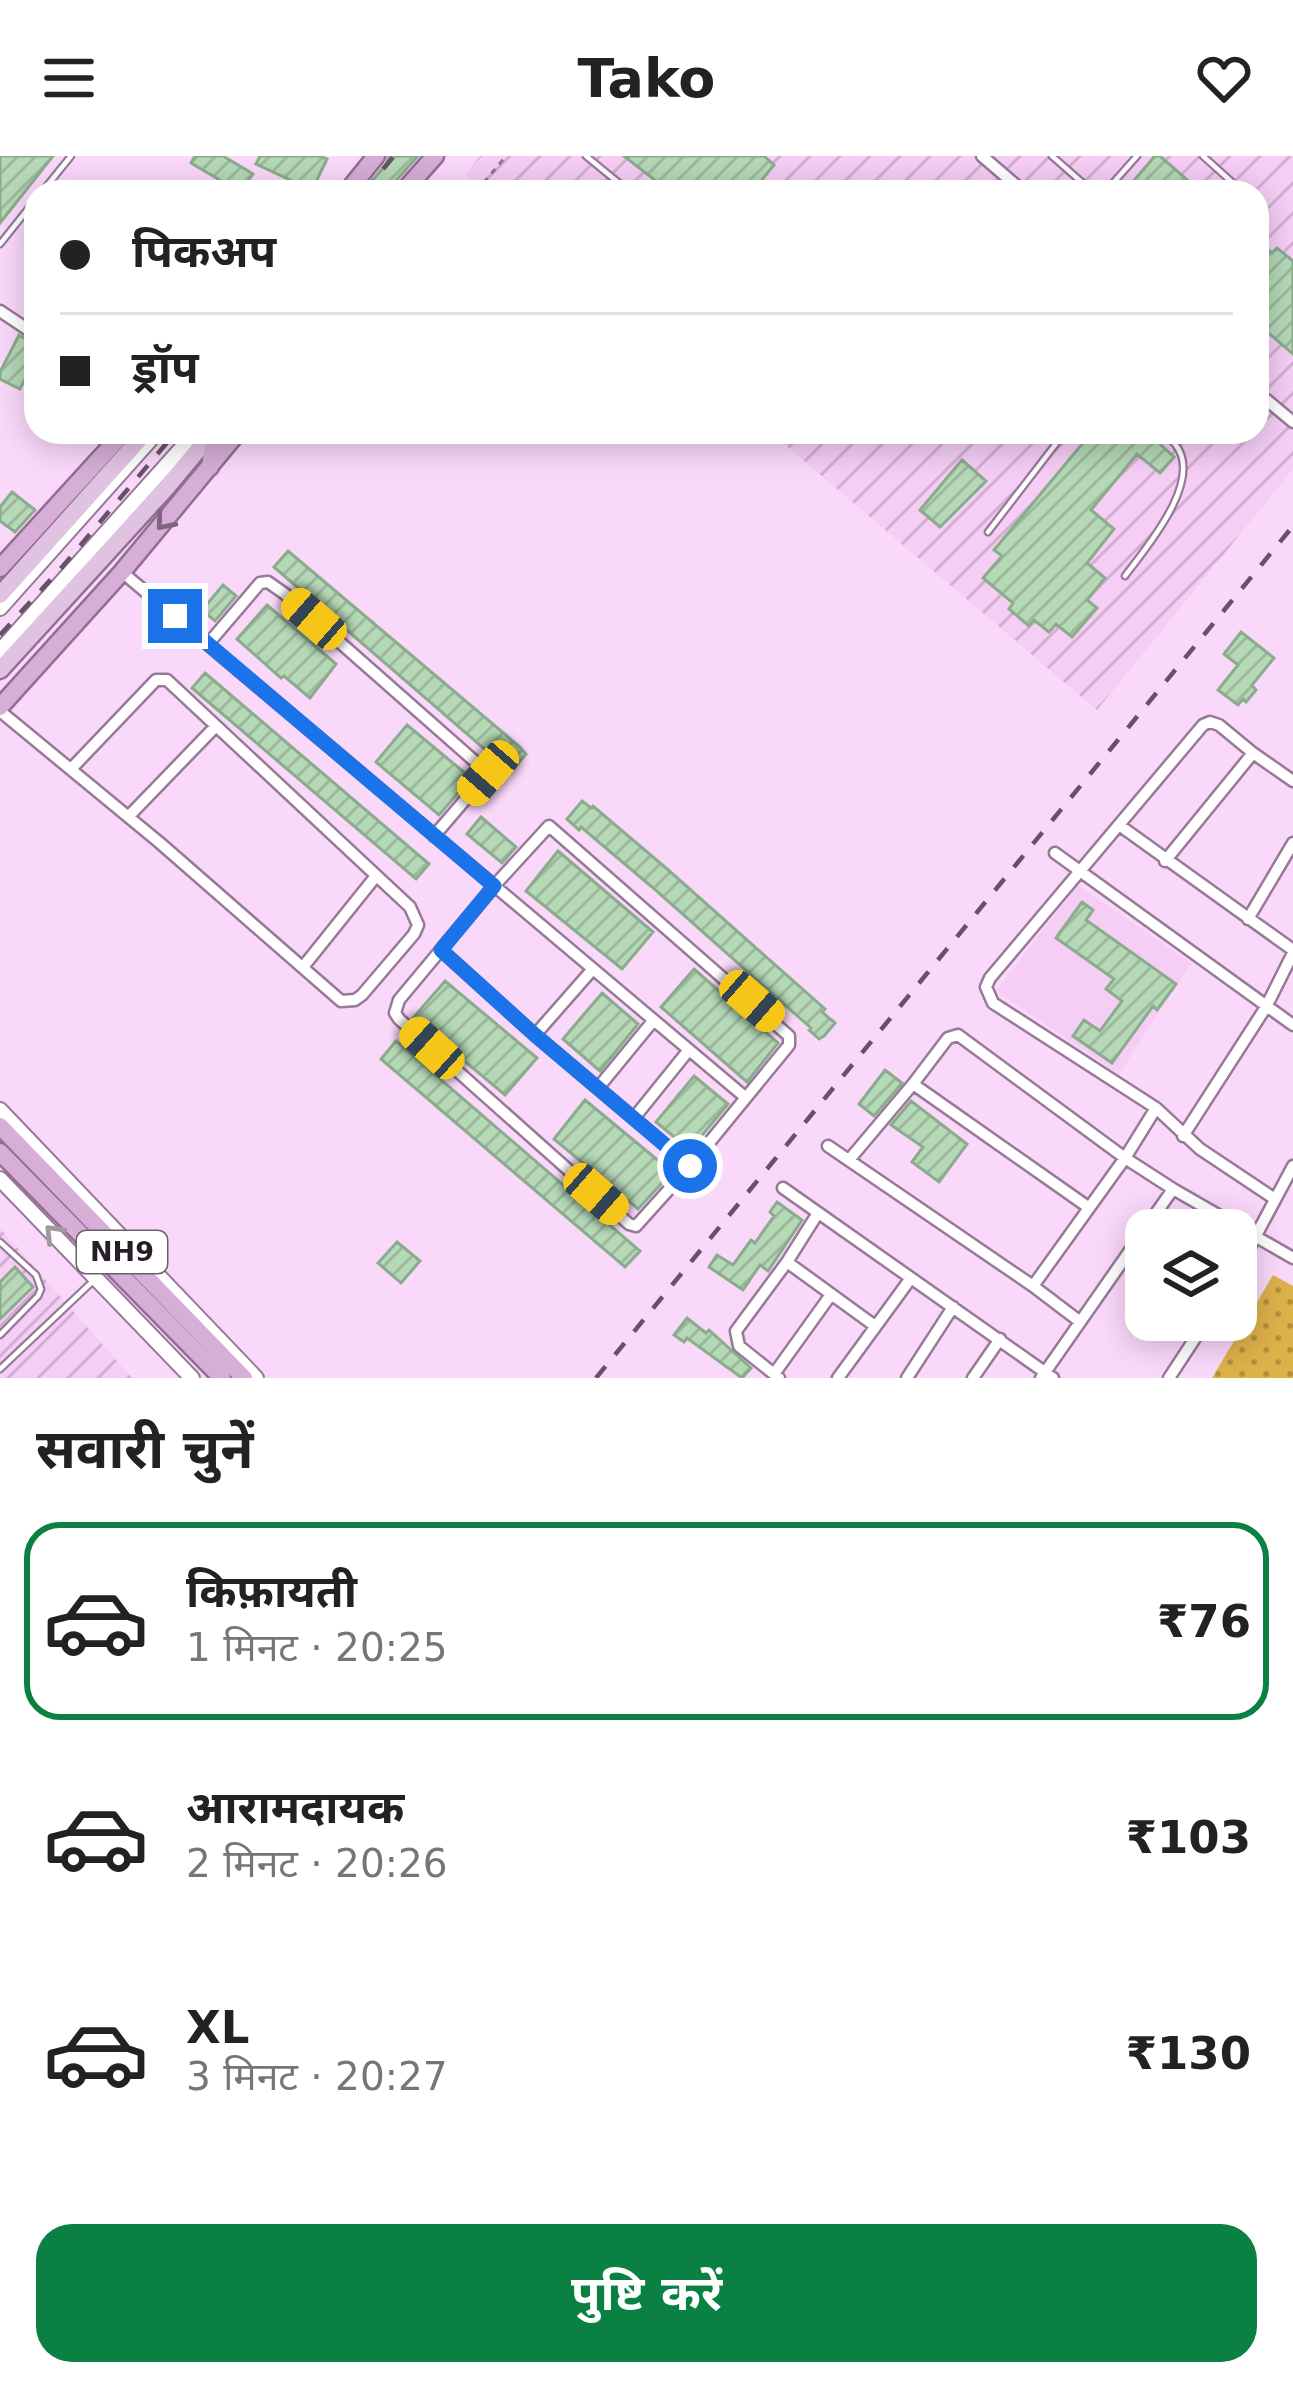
<!DOCTYPE html>
<html lang="hi">
<meta charset="utf-8">
<style>
:root{--surface:#fff;--page:#f2f2f2;--text:#222;--muted:#767676;--line:#e0e0e0;--accent:#0b8043}
body{margin:0;font-family:"DejaVu Sans","Noto Sans Devanagari",sans-serif;background:var(--page);color:var(--text);height:100vh;display:flex;flex-direction:column;font-size:45px;white-space:nowrap}
*{box-sizing:border-box;margin:0}
p{font-size:39px;color:var(--muted)}
.icon{flex:none;width:66px;height:66px;fill:none;stroke:currentColor;stroke-width:2;stroke-linecap:round;stroke-linejoin:round}
.map{position:relative;height:1222px;overflow:hidden}
.details{display:flex;flex-direction:column;background:var(--surface);flex:1}
.details>*{flex:none}
.hud{position:absolute;left:24px;top:24px;width:1245px;height:264px;border-radius:36px;box-shadow:0 6px 30px #0003;display:grid;align-content:center;height:264px;padding:0 36px;background:var(--surface)}
.controls{position:absolute;left:1125px;top:1053px;display:grid;gap:24px}
.controls a{display:grid;place-items:center;width:132px;height:132px;border-radius:24px;background:var(--surface);box-shadow:0 6px 30px #0003;font-size:60px}
.end{position:absolute;width:54px;height:54px;margin:-27px;border:15px solid #1a73e8;background:#fff;box-shadow:0 0 0 6px #fff}
.from{border-radius:50%}
.car{position:absolute;width:36px;height:72px;margin:-36px -18px;border-radius:15px;box-shadow:0 0 9px 3px #0007;background:linear-gradient(#f5c518 24%,#345 0 40%,#f5c518 0 76%,#345 0 86%,#f5c518 0)}
.hud b{display:flex;align-items:center;gap:42px;height:114px;font-size:45px}
.hud b+b{border-top:3px solid var(--line)}
.hud i{width:30px;height:30px;background:var(--text)}
ul{padding:0;list-style:none}
li{display:flex;align-items:center;gap:36px;height:198px;margin:0 24px 18px;padding:0 12px;border:6px solid transparent;border-radius:36px}
li div{flex:1}
li b{display:block;font-size:45px}
li em{font-style:normal;font-weight:700}
li.active{border-color:var(--accent)}
li>.icon{width:108px;height:108px;stroke-width:1.5}
h2{padding:0 36px;font-size:54px;line-height:144px}
.button{display:flex;gap:24px;margin-top:auto;padding:24px 36px}
.button a{flex:1;height:138px;border-radius:36px;background:var(--accent);color:#fff;font-size:48px;font-weight:700;line-height:138px;text-align:center}
header{display:flex;justify-content:space-between;align-items:center;height:156px;padding:0 36px;background:var(--surface);font-size:54px;font-weight:700}
.map>svg:first-child{display:block}
.built{fill:#f5cdf5}
.industrial{fill:url(#industrial-furrows)}
.grass{fill:url(#grass-dots)}
.building{fill:url(#building-hatch);stroke:#8bac8c;stroke-width:3}
.lines{fill:none;stroke-linecap:round;stroke-linejoin:round}
.service-casing{stroke:#977998;stroke-width:9}
.minor-casing{stroke:#977998;stroke-width:15}
.tertiary-casing{stroke:#977998;stroke-width:18}
.primary-casing{stroke:#936d93;stroke-width:21}
.trunk-casing{stroke:#936d93;stroke-width:21}
.path{stroke:#8e778e;stroke-width:3;stroke-dasharray:6 6;stroke-linecap:butt}
.service{stroke:#fff;stroke-width:4.5}
.minor{stroke:#fff;stroke-width:10}
.tertiary{stroke:#fff;stroke-width:14}
.primary{stroke:#e0c2e1;stroke-width:16}
.trunk{stroke:#d6aed7;stroke-width:16}
.rail{stroke:#655265;stroke-width:4.5;stroke-dasharray:15 15;stroke-linecap:butt}
.oneway{stroke:#7f6580}
.oneway2{stroke:#9e999e}
.route{stroke:#1a73e8;stroke-width:15}
.labels{text-anchor:middle;stroke-width:9;stroke-linejoin:round;paint-order:stroke}
.shield{fill:#fff;stroke:#686068;stroke-width:3}
.shield-label{font-size:27px;font-weight:bold;fill:#281c28}
</style>
<header><svg class="icon" aria-label="menu" viewBox="0 0 24 24"><path d="M4 6h16M4 12h16M4 18h16"/></svg>Tako<svg class="icon" aria-label="heart" viewBox="0 0 24 24"><path d="M12 20l-8-8c-3-5 5-10 8-4 3-6 11-1 8 4z"/></svg></header>
<div class="map">
<svg width="1293" height="1222" viewBox="0 0 1293 1222">
<defs>
<pattern id="industrial-furrows" width="10" height="10" patternUnits="userSpaceOnUse" patternTransform="scale(3)"><rect width="10" height="10" fill="#f5cdf5"/><path d="M-1 1l2-2M0 10L10 0M9 11l2-2" fill="none" stroke="#d2afd2"/></pattern>
<pattern id="grass-dots" width="8" height="8" patternUnits="userSpaceOnUse" patternTransform="scale(3)"><rect width="8" height="8" fill="#ddb14a"/><path d="M2 2h.1M6 6h.1" fill="none" stroke="#b38f3e" stroke-width="1.8" stroke-linecap="round"/></pattern>
<pattern id="building-hatch" width="6" height="6" patternUnits="userSpaceOnUse" patternTransform="scale(3)"><rect width="6" height="6" fill="#b5d8b7"/><path d="M-1 1l2-2M0 6l6-6M5 7l2-2" fill="none" stroke="#9cb99d"/></pattern>
</defs>
<rect width="100%" height="100%" fill="#fad8fa"/>
<path class="built" d="M1078,729L1191,807L1119,918L996,835Z"/>
<path class="industrial" d="M480,0H1293V313L1097,554L770,276H1257V36H488L466,18Z
M0,1072L132,1222H0Z"/>
<path class="grass" d="M1273,1119L1293,1130V1222H1212Z"/>
<path class="building" d="M0,0H53L0,67Z
M195,0H223L253,18L240,36L191,7Z
M260,0H320L327,3L312,34L256,8Z
M389,0H418L393,28L391,36H363L386,8Z
M624,0H764L774,9L752,36H670Z
M1155,0H1160L1201,36H1124Z
M1257,84L1272,97L1277,92L1293,105V198L1257,167Z
M19,179L36,189V202L20,233L0,223V216Z
M1092,276H1147L1174,301L1160,317L1137,298L1091,354L1114,373L1087,407L1105,422L1087,444L1097,452L1072,481L1056,468L1049,476L1034,464L1029,470L1009,453L1013,447L983,422L1002,400L994,394Z
M962,304L986,325L940,371L920,354Z
M12,336L35,354L15,376L0,365V351Z
M288,395L520,591L526,598L511,616L274,411Z
M223,429L236,440L215,465L202,454Z
M267,449L336,508L310,542L284,520L281,522L237,483Z
M1241,476L1274,502L1252,529L1256,534L1246,546L1243,543L1238,549L1218,534L1238,509L1224,498Z
M205,517L429,708L416,723L192,532Z
M407,569L471,622L439,659L376,606Z
M582,645L591,652L593,650L666,712L825,853L822,856L835,867L824,880L819,883L809,874L811,872L652,731L581,671L579,674L567,663Z
M481,661L516,691L502,707L467,678Z
M558,695L653,776L622,813L526,735Z
M1082,746L1093,754L1086,764L1176,828L1157,854L1153,850L1112,907L1073,880L1084,864L1100,875L1122,845L1106,833L1114,823L1056,782Z
M694,813L778,887L747,926L661,851Z
M445,825L537,902L505,939L413,862Z
M602,837L638,868L600,915L563,883Z
M396,885L640,1095L625,1111L381,903Z
M885,914L902,927L874,960L859,948Z
M694,920L728,948L690,994L656,966Z
M585,944L672,1016L638,1053L554,983Z
M911,945L967,988L939,1026L912,1006L923,991L891,969Z
M777,1046L802,1064L768,1115L760,1109L743,1134L709,1111L717,1099L733,1109L751,1084L755,1087L774,1060L770,1056Z
M397,1086L420,1105L401,1127L378,1107Z
M15,1111L33,1131L0,1163V1126Z
M687,1162L706,1177L709,1174L751,1212L742,1222L687,1182L684,1186L674,1179Z"/>
<g class="lines">
<defs>
<path id="service" d="M586,0L630,36
M1052,0L1093,36
M1203,0L1243,36
M42,36L71,0
M1105,36L1137,0
M0,88L36,43
M988,376L1065,276
M1125,420C1145,393 1205,324 1175,288C1171,283 1165,280 1160,276
M0,1086L36,1119L41,1133L38,1140L0,1179
M0,1213L92,1126"/>
<path id="minor" d="M982,0L1024,36
M0,155L36,179
M1257,236L1293,266
M122,416L745,941
M208,488L260,427L268,426L285,438L488,617L434,680
M0,555L160,687L341,845L355,844L362,839L414,778L418,769L410,751L167,524H156L71,613
M129,660L215,571
M1119,669L1293,794
M549,670L789,880V889L690,1010L636,1070L629,1068L399,863L395,857L399,844L494,730Z
M1055,697L1293,869
M1165,705L1253,597
M1248,763L1293,687
M441,794L535,879L690,1010
M303,811L376,720
M535,879L592,814
M913,928L1088,1051
M598,932L653,865
M634,962L688,895
M1183,980L1266,851L1293,797
M828,990L1033,1130L1079,1165
M849,1004L913,928L948,882L958,879L1125,1002L1173,1033L1293,1102
M783,1032L1053,1222
M1275,1043L1200,993L1156,952L993,847L986,831L990,822L1203,569L1210,566L1219,569L1253,597L1293,625
M787,1106L875,1170
M1236,1117L1293,1010
M1033,1130L1125,1002L1156,952
M774,1218L830,1140
M779,1222L739,1190L736,1175L787,1106L818,1057
M838,1222L911,1122
M907,1222L953,1151
M973,1222L1000,1183
M1041,1222L1173,1033
M1169,1222L1207,1164"/>
<path id="tertiary" d="M0,452L157,276
M0,495L181,293L210,276
M0,954L256,1222
M0,1023L192,1222"/>
<path id="primary" d="M0,439L146,276
M0,514L168,330L213,276"/>
<path id="trunk" d="M347,36L376,0
M403,36L435,0
M210,311L215,276
M0,412L124,276
M0,551L122,416L238,276
M0,970L244,1222
M0,996L222,1222"/>
</defs>
<use href="#service" class="service-casing"/>
<use href="#minor" class="minor-casing"/>
<use href="#tertiary" class="tertiary-casing"/>
<use href="#primary" class="primary-casing"/>
<use href="#trunk" class="trunk-casing"/>
<path class="path" d="M476,36L506,0"/>
<use href="#service" class="service"/>
<use href="#minor" class="minor"/>
<use href="#tertiary" class="tertiary"/>
<use href="#primary" class="primary"/>
<use href="#trunk" class="trunk"/>
<path class="rail" d="M364,36L394,0
M0,479L63,410L176,276
M596,1222L1293,370"/>
</g>
<defs><path id="oneway-chevron" d="M-2-3.5L2.5 0L-2 3.5" fill="none" stroke-width="1.6" stroke-linecap="round" stroke-linejoin="round" transform="scale(3)"/></defs>
<use class="oneway" href="#oneway-chevron" transform="translate(164 366) rotate(130)"/>
<use class="oneway2" href="#oneway-chevron" transform="translate(53 1077) rotate(-134)"/>
<g class="lines">
<path class="route" d="M175,460L494,730L441,794L535,879L690,1010"/>
</g>
<g class="labels">
<rect class="shield" x="77" y="1075" width="90" height="42" rx="9"/>
<g class="shield-label">
<text x="122" y="1105">NH9</text>
</g>
</g>
</svg>
<div class="controls">
<a><svg class="icon" aria-label="layers" viewBox="0 0 24 24"><path d="M12 4l9 5-9 5-9-5zM3 14l9 5 9-5"/></svg></a>
</div>
<i class="end from" style="left:690px;top:1010px"></i>
<i class="end" style="left:175px;top:460px"></i>
<i class="car" style="left:314px;top:463px;rotate:311deg"></i>
<i class="car" style="left:488px;top:617px;rotate:221deg"></i>
<i class="car" style="left:752px;top:845px;rotate:131deg"></i>
<i class="car" style="left:432px;top:892px;rotate:312deg"></i>
<i class="car" style="left:596px;top:1038px;rotate:131deg"></i>
<div class="hud">
<b><i class="from"></i>पिकअप</b>
<b><i></i>ड्रॉप</b>
</div>
</div>
<section class="details">
<h2>सवारी चुनें</h2>
<ul>
<li class="active"><svg class="icon" aria-label="car" viewBox="0 0 24 24"><path d="M5 17H2v-5l4-1 3-4h7l3 4 3 1v5h-3M9 17h6M6 11h13"/><circle cx="7" cy="17" r="2"/><circle cx="17" cy="17" r="2"/></svg><div><b>किफ़ायती</b><p>1 मिनट · 20:25</p></div><em>₹76</em></li>
<li><svg class="icon" aria-label="car" viewBox="0 0 24 24"><path d="M5 17H2v-5l4-1 3-4h7l3 4 3 1v5h-3M9 17h6M6 11h13"/><circle cx="7" cy="17" r="2"/><circle cx="17" cy="17" r="2"/></svg><div><b>आरामदायक</b><p>2 मिनट · 20:26</p></div><em>₹103</em></li>
<li><svg class="icon" aria-label="car" viewBox="0 0 24 24"><path d="M5 17H2v-5l4-1 3-4h7l3 4 3 1v5h-3M9 17h6M6 11h13"/><circle cx="7" cy="17" r="2"/><circle cx="17" cy="17" r="2"/></svg><div><b>XL</b><p>3 मिनट · 20:27</p></div><em>₹130</em></li>
</ul>
<div class="button"><a>पुष्टि करें</a></div>
</section>
